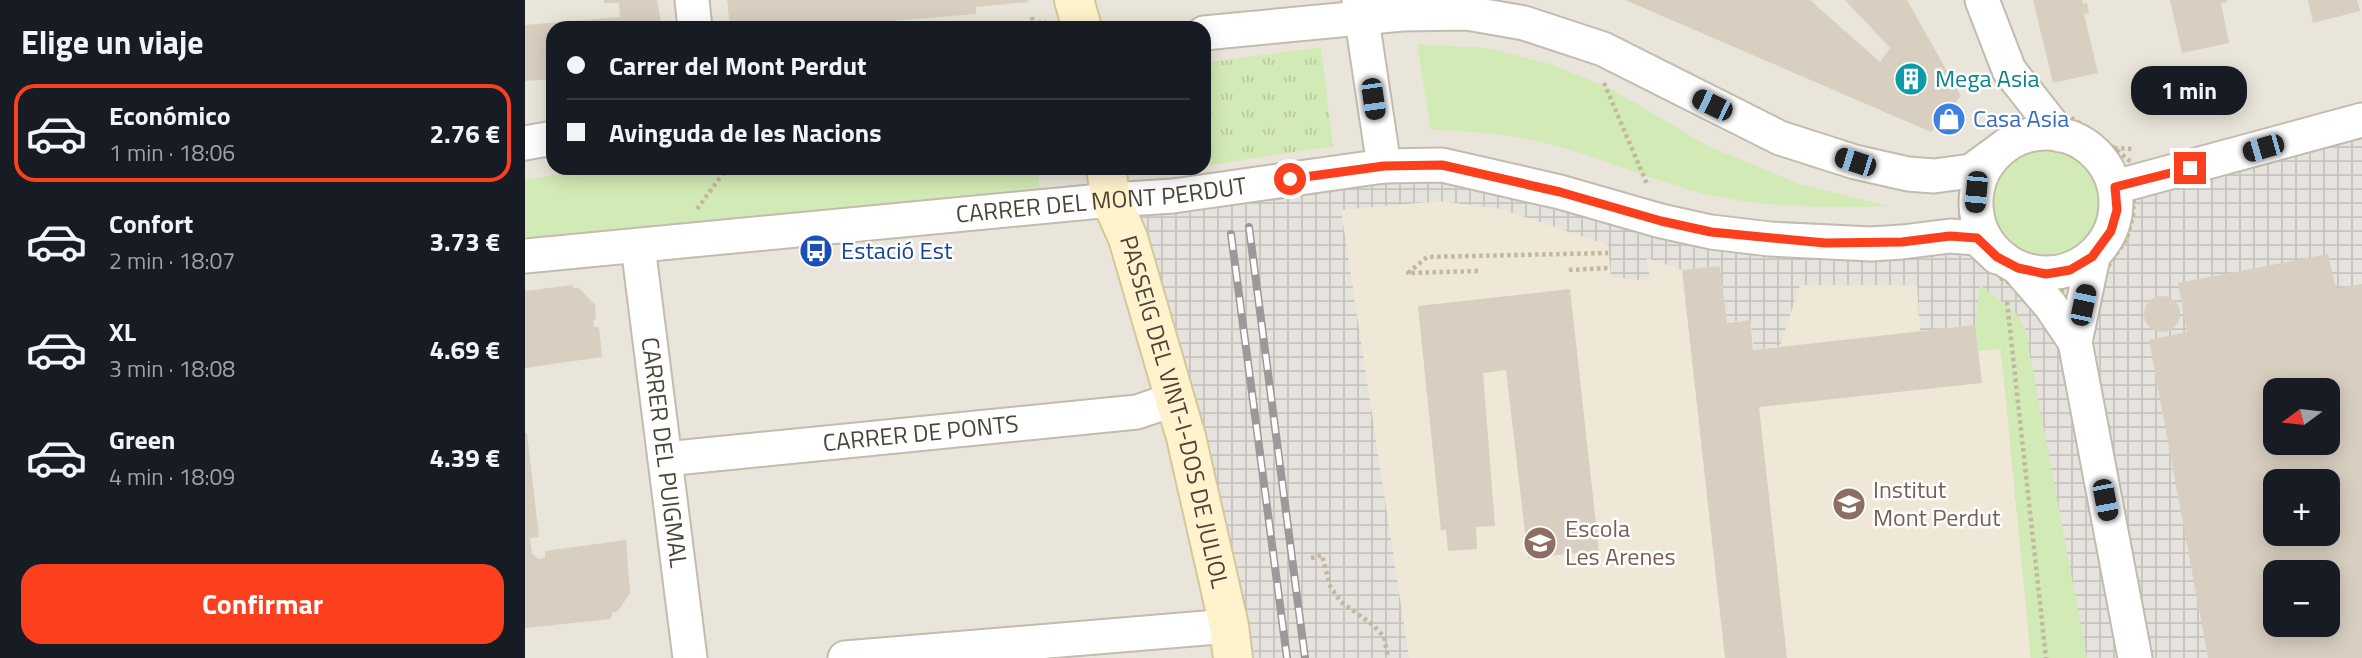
<!DOCTYPE html>
<html lang="es">
<meta charset="utf-8">
<style>
:root{--surface:#171b24;--page:#242831;--text:#f1f3f6;--muted:#9ea1a6;--line:#363941;--accent:#fc3f1d}
body{margin:0;font-family:"Titillium Web",sans-serif;background:var(--page);color:var(--text);height:100vh;display:flex;flex-direction:column;font-size:26px;white-space:nowrap}
*{box-sizing:border-box;margin:0}
p{font-size:23px;color:var(--muted)}
.icon{flex:none;width:38px;height:38px;fill:none;stroke:currentColor;stroke-width:2;stroke-linecap:round;stroke-linejoin:round}
.map{position:relative;flex:1;overflow:hidden}
.side{display:flex;flex-direction:column;background:var(--surface);width:525px}
.side>*{flex:none}
.hud{position:absolute;left:21px;top:21px;width:665px;height:154px;border-radius:21px;box-shadow:0 4px 18px #0003;display:grid;align-content:center;height:154px;padding:0 21px;background:var(--surface)}
.needle{width:46px;rotate:255deg}
.tools{position:absolute;left:1738px;top:378px;display:grid;gap:14px}
.tools a{display:grid;place-items:center;width:77px;height:77px;border-radius:14px;background:var(--surface);box-shadow:0 4px 18px #0003;font-size:35px}
.end{position:absolute;width:32px;height:32px;margin:-16px;border:9px solid #fc3f1d;background:#fff;box-shadow:0 0 0 4px #fff}
.from{border-radius:50%}
.bubble{position:absolute;height:49px;border-radius:21px;background:var(--surface);box-shadow:0 4px 18px #0003;font-size:23px;font-weight:700;line-height:49px;text-align:center}
.car{position:absolute;width:21px;height:42px;margin:-21px -10px;border-radius:9px;box-shadow:0 0 5px 2px #0007;background:linear-gradient(#222 24%,#8ab4d8 0 40%,#222 0 76%,#8ab4d8 0 86%,#222 0)}
.hud b{display:flex;align-items:center;gap:24px;height:66px;font-size:26px}
.hud b+b{border-top:2px solid var(--line)}
.hud i{width:18px;height:18px;background:var(--text)}
ul{padding:0;list-style:none}
li{display:flex;align-items:center;gap:21px;height:98px;margin:0 14px 10px;padding:0 7px;border:4px solid transparent;border-radius:21px}
li div{flex:1}
li b{display:block;font-size:26px}
li em{font-style:normal;font-weight:700}
li.on{border-color:var(--accent)}
li>.icon{width:63px;height:63px;stroke-width:1.5}
h2{padding:0 21px;font-size:32px;line-height:84px}
.action{display:flex;gap:14px;margin-top:auto;padding:14px 21px}
.action a{flex:1;height:80px;border-radius:21px;background:var(--accent);color:#fff;font-size:28px;font-weight:700;line-height:80px;text-align:center}
main{display:flex;flex:1;min-height:0}
.map>svg:first-child{display:block}
.residential{fill:#eae5da;fill-rule:evenodd}
.industrial{fill:url(#industrial-grid);fill-rule:evenodd}
.education{fill:#efe8d6}
.grass{fill:#d2eab5}
.park{fill:url(#park-tufts)}
.building{fill:#d8cfc1;fill-rule:evenodd}
.lines{fill:none;stroke-linecap:round;stroke-linejoin:round}
.street-casing{stroke:#c2bbae;stroke-width:37}
.secondary-casing{stroke:#d6c79b;stroke-width:42}
.path{stroke:#c4b79f;stroke-width:4.5;stroke-dasharray:3.5 3.5;stroke-linecap:butt}
.street{stroke:#fff;stroke-width:33}
.secondary{stroke:#fff3cd;stroke-width:38}
.rail-casing{stroke:#9a9a9a;stroke-width:8}
.rail{stroke:#fff;stroke-width:5;stroke-dasharray:16;stroke-linecap:butt}
.route{stroke:#fc3f1d;stroke-width:9}
.labels{text-anchor:middle;stroke-width:5;stroke-linejoin:round;paint-order:stroke}
.culture-label{font-size:24px;fill:#0d838f;stroke:#fff;text-anchor:start}
.shop-label{font-size:24px;fill:#366cbe;stroke:#fff;text-anchor:start}
.street-label{font-size:24px;fill:#4b4439;stroke:#fff}
.transit-label{font-size:24px;fill:#164399;stroke:#fff;text-anchor:start}
.education-label{font-size:24px;fill:#785e54;stroke:#fff;text-anchor:start}
</style>
<main>
<section class="side">
<h2>Elige un viaje</h2>
<ul>
<li class="on"><svg class="icon" aria-label="car" viewBox="0 0 24 24"><path d="M5 17H2v-5l4-1 3-4h7l3 4 3 1v5h-3M9 17h6M6 11h13"/><circle cx="7" cy="17" r="2"/><circle cx="17" cy="17" r="2"/></svg><div><b>Económico</b><p>1 min · 18:06</p></div><em>2.76 €</em></li>
<li><svg class="icon" aria-label="car" viewBox="0 0 24 24"><path d="M5 17H2v-5l4-1 3-4h7l3 4 3 1v5h-3M9 17h6M6 11h13"/><circle cx="7" cy="17" r="2"/><circle cx="17" cy="17" r="2"/></svg><div><b>Confort</b><p>2 min · 18:07</p></div><em>3.73 €</em></li>
<li><svg class="icon" aria-label="car" viewBox="0 0 24 24"><path d="M5 17H2v-5l4-1 3-4h7l3 4 3 1v5h-3M9 17h6M6 11h13"/><circle cx="7" cy="17" r="2"/><circle cx="17" cy="17" r="2"/></svg><div><b>XL</b><p>3 min · 18:08</p></div><em>4.69 €</em></li>
<li><svg class="icon" aria-label="car" viewBox="0 0 24 24"><path d="M5 17H2v-5l4-1 3-4h7l3 4 3 1v5h-3M9 17h6M6 11h13"/><circle cx="7" cy="17" r="2"/><circle cx="17" cy="17" r="2"/></svg><div><b>Green</b><p>4 min · 18:09</p></div><em>4.39 €</em></li>
</ul>
<div class="action"><a>Confirmar</a></div>
</section>
<div class="map">
<svg width="1837" height="658" viewBox="0 0 1837 658">
<defs>
<pattern id="industrial-grid" width="8" height="8" patternUnits="userSpaceOnUse" patternTransform="scale(1.75)"><rect width="8" height="8" fill="#e6e2dd"/><path d="M0 4h8M4 0v8" fill="none" stroke="#c7c3be"/></pattern>
<pattern id="park-tufts" width="24" height="20" patternUnits="userSpaceOnUse" patternTransform="scale(1.75)"><rect width="24" height="20" fill="#d2eab5"/><path d="M3 7l-1-3M5 7V3M7 7l1-3M15 17l-1-3M17 17v-4M19 17l1-3" fill="none" stroke="#b6ca9c"/></pattern>
</defs>
<rect width="100%" height="100%" fill="#f6f3ec"/>
<path class="residential" d="M0,0H1837V658H0ZM28,28H679V168H28ZM1750,390H1802V443H1750ZM1750,481H1802V534H1750ZM1750,572H1802V625H1750Z"/>
<path class="industrial" d="M1837,117V658H705L599,214L873,170L1191,235H1423L1521,277L1545,271L1570,255L1585,227L1597,192ZM1750,390H1802V443H1750ZM1750,481H1802V534H1750ZM1750,572H1802V625H1750Z"/>
<path class="education" d="M915,201L976,209L1083,245L1086,277L1125,281L1122,258L1157,270L1195,266L1202,322L1225,320L1229,350L1255,346L1275,285H1392L1395,331L1450,325L1453,350L1476,349L1506,658H884L816,210Z"/>
<path class="grass" d="M892,44L962,48L1029,65L1088,90L1183,146L1275,184L1363,206C1297,208 1229,208 1165,190C1119,177 1074,157 1028,145C988,134 947,131 906,130Z
M1466 206a56 56 0 1 1 112 0a56 56 0 1 1-112 0Z
M72,168H512L515,188L0,240V180Z
M1455,285L1490,312L1500,328L1562,658H1506L1476,349L1453,351L1450,325Z"/>
<path class="park" d="M796,47L808,146L679,166V63Z"/>
<path class="building" d="M79,0H132L137,28H28V79L0,81V25L95,17L94,3H79Z
M202,0H503L504,2L451,7V14L281,28H205Z
M1100,0H1285L1355,62L1365,48L1320,0H1382L1436,96L1406,132Z
M1508,0H1557L1558,4L1562,3L1564,13L1559,14L1573,73L1528,83Z
M1645,0H1702V2L1696,3L1704,43L1657,53Z
M1783,0H1832L1835,11L1788,23Z
M1803,254L1811,289L1837,284V658H1683L1624,340L1662,332L1653,283ZM1750,390H1802V443H1750ZM1750,481H1802V534H1750ZM1750,572H1802V625H1750Z
M1195,266L1202,323L1225,320L1228,350L1450,325L1457,383L1234,407L1262,658H1200L1157,270Z
M47,285L49,289L53,287L70,305L71,320H68L69,327H74L77,357L0,368V291Z
M1045,289L1074,551L1003,558L981,370L958,373L970,526L951,527L952,549L923,551L921,529L916,531L893,306Z
M1619 314a18 18 0 1 1 36 0a18 18 0 1 1-36 0Z
M0,433H2L14,537L5,538L7,553L13,559L20,558V551L101,540L105,593L93,611L87,613L86,619L0,628Z"/>
<g class="lines">
<defs>
<g id="street">
<path d="M167,0L170,28"/>
<path d="M834,0L859,166"/>
<path d="M1457,0L1484,70L1535,135"/>
<path d="M679,33L877,14L942,13L999,23L1078,49L1255,138L1330,162L1383,174L1409,176L1446,171L1479,147"/>
<circle cx="1521" cy="203" r="70"/>
<path d="M0,143L28,138"/>
<path d="M1590,187L1837,120"/>
<path id="s1" d="M113,246L165,658"/>
<path id="s2" d="M0,256L586,200L648,196L859,166L917,165L1035,192L1136,221L1186,232L1245,239L1346,244L1377,242L1425,236L1452,238L1472,257"/>
<path d="M1568,257L1550,342L1610,658"/>
<path d="M1493,268L1525,305L1550,342"/>
<path id="s3" d="M140,459L612,412L650,399"/>
<path d="M320,658L704,626"/>
</g>
<g id="secondary">
<path d="M549,0L557,28"/>
<path id="s4" d="M581,168L586,200L603,238L661,437L704,626L708,658"/>
</g>
</defs>
<use href="#street" class="street-casing"/>
<use href="#secondary" class="secondary-casing"/>
<path class="path" d="M507,17L509,28
M503,28L502,26L521,21
M1079,83L1122,184
M1533,114L1543,116L1572,134L1606,162L1610,176L1609,194L1608,216L1602,238L1576,277L1547,289L1520,292L1498,288L1478,280L1446,247L1435,215L1436,194L1440,176L1445,165L1463,144L1482,128Z
M1589,148L1608,149
M172,209L202,168
M1044,270L1084,268
M953,271L883,273L902,257L1083,253
M1482,302L1521,658
M786,558L797,555L805,586L816,602L848,625L859,637L863,658"/>
<use href="#street" class="street"/>
<use href="#secondary" class="secondary"/>
<defs>
<path id="rail" d="M724,227L780,658
M706,234L762,658"/>
</defs>
<use href="#rail" class="rail-casing"/>
<use href="#rail" class="rail"/>
</g>
<g class="lines">
<path class="route" d="M765,179L859,166L917,165L1035,192L1136,221L1186,232L1300,243L1377,242L1425,236L1452,238L1472,257L1493,268L1521,274L1545,270L1567,257L1586,231L1592,210L1590,187L1665,168"/>
</g>
<defs>
<symbol id="building-disc" viewBox="-11 -11 22 22"><circle r="9.5" fill="#0f9aa8" stroke="#fff"/><path d="M-4-6H4V6H1V3H-1V6H-4ZM-2.5-4.3h1.7v1.8h-1.7ZM.8-4.3h1.7v1.8H.8ZM-2.5-1h1.7V.8h-1.7ZM.8-1h1.7V.8H.8Z" fill="#fff"/></symbol>
<symbol id="shop-disc" viewBox="-11 -11 22 22"><circle r="9.5" fill="#3f7fe0" stroke="#fff"/><path d="M-5-2.5h2.3a2.7 3.5 0 0 1 5.4 0H5L5.5 6h-11ZM-1.5-2.5h3a1.5 2.3 0 0 0-3 0Z" fill="#fff"/></symbol>
<symbol id="bus-disc" viewBox="-11 -11 22 22"><circle r="9.5" fill="#1a4fb4" stroke="#fff"/><path d="M-5-6H5V4H4V6H2V4H-2V6H-4V4H-5ZM-3.5-4V0h7V-4ZM-3.5 1.2v1.5H-2V1.2ZM2 1.2v1.5H3.5V1.2Z" fill="#fff"/></symbol>
<symbol id="school-disc" viewBox="-11 -11 22 22"><circle r="9.5" fill="#8d6e63" stroke="#fff"/><path d="M0-5L7-2L0 1L-7-2ZM-4 1L0 2.5L4 1V4Q0 6-4 4Z" fill="#fff"/></symbol>
</defs>
<g fill-rule="evenodd">
<use href="#building-disc" x="1367" y="60" width="38" height="38"/>
<use href="#shop-disc" x="1405" y="100" width="38" height="38"/>
<use href="#bus-disc" x="272" y="232" width="38" height="38"/>
<use href="#school-disc" x="1305" y="485" width="38" height="38"/>
<use href="#school-disc" x="996" y="524" width="38" height="38"/>
</g>
<g class="labels">
<g class="culture-label">
<text x="1410" y="87">Mega Asia</text>
</g>
<g class="shop-label">
<text x="1448" y="127">Casa Asia</text>
</g>
<g class="street-label">
<text dy="8" stroke="none"><textPath href="#s2" startOffset="579">CARRER DEL MONT PERDUT</textPath></text>
<text dy="8" stroke="none"><textPath href="#s4" startOffset="254">PASSEIG DEL VINT-I-DOS DE JULIOL</textPath></text>
<text dy="8" stroke="none"><textPath href="#s3" startOffset="257">CARRER DE PONTS</textPath></text>
<text dy="8" stroke="none"><textPath href="#s1" startOffset="208">CARRER DEL PUIGMAL</textPath></text>
</g>
<g class="transit-label">
<text x="316" y="259">Estació Est</text>
</g>
<g class="education-label">
<text x="1348" y="498">Institut<tspan x="1348" dy="28">Mont Perdut</tspan></text>
<text x="1040" y="537">Escola<tspan x="1040" dy="28">Les Arenes</tspan></text>
</g>
</g>
</svg>
<div class="tools">
<a><svg class="needle" viewBox="-14 -14 28 28"><path d="M0-13l5 13h-10z" fill="#e53935"/><path d="M0 13l5-13h-10z" fill="#9ea1a6"/></svg></a>
<a>+</a>
<a>−</a>
</div>
<i class="end from" style="left:765px;top:179px"></i>
<i class="end" style="left:1665px;top:168px"></i>
<div class="bubble" style="left:1606px;top:66px;width:116px">1 min</div>
<i class="car" style="left:848px;top:99px;rotate:172deg"></i>
<i class="car" style="left:1187px;top:105px;rotate:296deg"></i>
<i class="car" style="left:1738px;top:148px;rotate:254deg"></i>
<i class="car" style="left:1330px;top:162px;rotate:288deg"></i>
<i class="car" style="left:1451px;top:192px;rotate:185deg"></i>
<i class="car" style="left:1558px;top:305px;rotate:12deg"></i>
<i class="car" style="left:1580px;top:500px;rotate:169deg"></i>
<div class="hud">
<b><i class="from"></i>Carrer del Mont Perdut</b>
<b><i></i>Avinguda de les Nacions</b>
</div>
</div>
</main>
